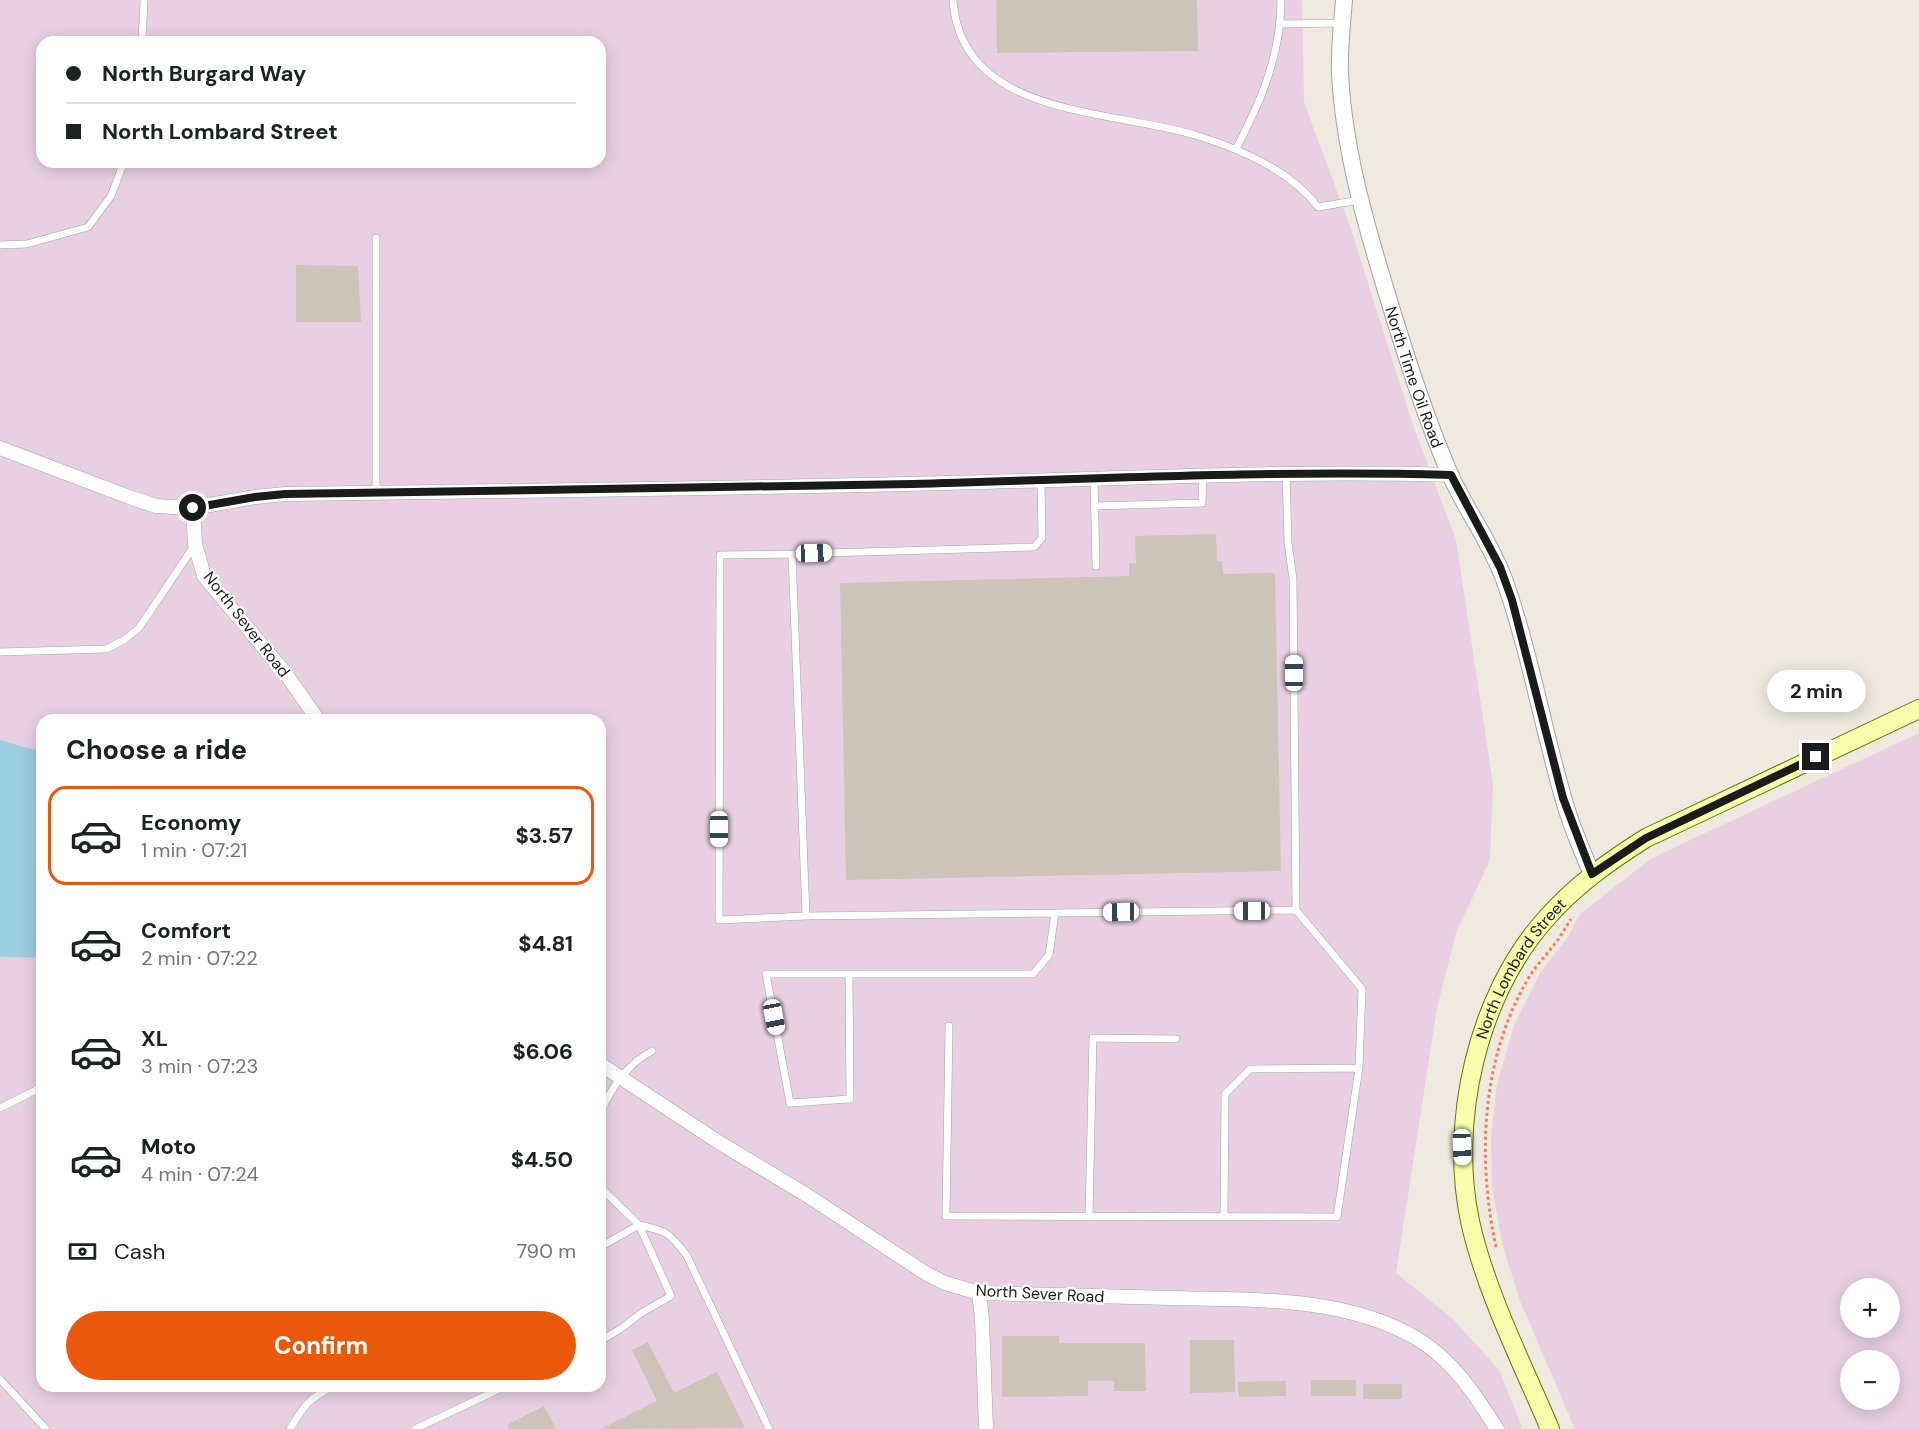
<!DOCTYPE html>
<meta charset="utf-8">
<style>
:root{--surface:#fff;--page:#f2f2f2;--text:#202124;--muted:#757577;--line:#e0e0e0;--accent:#ea580c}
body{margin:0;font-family:"DM Sans",sans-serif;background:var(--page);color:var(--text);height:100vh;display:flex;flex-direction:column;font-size:22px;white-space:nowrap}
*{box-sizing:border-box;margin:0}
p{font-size:20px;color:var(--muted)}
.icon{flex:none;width:33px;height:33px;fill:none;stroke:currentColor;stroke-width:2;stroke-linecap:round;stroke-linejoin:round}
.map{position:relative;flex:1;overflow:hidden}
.sheet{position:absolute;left:36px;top:714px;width:570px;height:678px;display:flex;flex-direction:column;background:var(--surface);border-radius:18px;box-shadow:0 3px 15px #0003}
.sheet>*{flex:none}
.banner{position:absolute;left:36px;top:36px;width:570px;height:132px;border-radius:18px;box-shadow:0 3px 15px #0003;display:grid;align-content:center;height:132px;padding:0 30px;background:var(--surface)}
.buttons{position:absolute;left:1840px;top:1278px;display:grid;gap:12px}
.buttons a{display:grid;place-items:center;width:60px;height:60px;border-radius:50%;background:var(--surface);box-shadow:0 3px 15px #0003;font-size:30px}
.end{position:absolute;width:27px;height:27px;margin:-14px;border:8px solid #1b1b1b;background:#fff;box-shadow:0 0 0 3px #fff}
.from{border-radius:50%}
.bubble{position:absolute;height:42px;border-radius:21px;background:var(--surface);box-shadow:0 3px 15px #0003;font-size:20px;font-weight:700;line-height:42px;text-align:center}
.car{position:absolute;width:18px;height:36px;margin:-18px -9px;border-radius:8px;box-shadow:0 0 4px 2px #0007;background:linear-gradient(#fff 24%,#345 0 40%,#fff 0 76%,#345 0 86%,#fff 0)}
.banner b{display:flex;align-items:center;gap:21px;height:57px;font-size:22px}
.banner b+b{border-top:2px solid var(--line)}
.banner i{width:15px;height:15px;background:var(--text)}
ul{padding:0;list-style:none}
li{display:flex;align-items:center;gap:18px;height:99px;margin:0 12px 9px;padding:0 18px;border:3px solid transparent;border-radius:18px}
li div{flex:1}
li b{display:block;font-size:22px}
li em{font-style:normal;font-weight:700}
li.current{border-color:var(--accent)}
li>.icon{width:54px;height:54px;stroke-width:1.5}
h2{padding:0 30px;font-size:27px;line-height:72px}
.pay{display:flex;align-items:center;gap:15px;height:66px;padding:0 30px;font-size:22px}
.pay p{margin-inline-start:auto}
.button{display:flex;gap:12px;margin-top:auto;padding:12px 30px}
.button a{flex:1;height:69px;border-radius:36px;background:var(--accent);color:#fff;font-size:24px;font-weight:700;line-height:69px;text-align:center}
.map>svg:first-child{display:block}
.industrial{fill:#e8d0e2;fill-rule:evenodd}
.water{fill:#9bcee1}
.building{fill:#cec3b8}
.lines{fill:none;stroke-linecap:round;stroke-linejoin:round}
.service-casing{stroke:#a2a2a2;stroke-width:8}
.minor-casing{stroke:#a2a2a2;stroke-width:15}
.tertiary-casing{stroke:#a2a2a2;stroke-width:18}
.secondary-casing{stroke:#627400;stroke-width:20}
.path{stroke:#ff775f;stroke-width:3;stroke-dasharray:3 3;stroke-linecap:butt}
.service{stroke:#fff;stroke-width:7}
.minor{stroke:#fff;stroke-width:14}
.tertiary{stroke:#fff;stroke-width:16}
.secondary{stroke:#f7ffac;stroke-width:18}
.route{stroke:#1b1b1b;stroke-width:8}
.labels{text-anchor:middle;stroke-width:4.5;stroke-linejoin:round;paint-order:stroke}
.street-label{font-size:16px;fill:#1b1b1b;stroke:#fff}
</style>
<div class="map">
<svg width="1919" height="1429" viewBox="0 0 1919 1429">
<rect width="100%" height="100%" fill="#eeeadf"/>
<path class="industrial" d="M0,0H1302L1304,102L1351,229L1413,425L1456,540L1493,784L1490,860L1456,933L1437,1008L1396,1273L1453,1319L1499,1370L1523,1429H0V957L42,958V1386H600V720H42V749H31L0,740ZM42,42H600V162H42Z
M1919,733V1429H1575L1520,1301L1502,1243L1492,1186L1491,1137L1497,1084L1514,1025L1540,973L1567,938L1581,913L1652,858ZM1851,1288H1890V1328H1851ZM1851,1360H1890V1400H1851Z"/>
<path class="water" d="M0,740L31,749H42V958L0,957Z"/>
<path class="building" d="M996,0H1197L1198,51L997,53Z
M296,265L358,266L361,322H296Z
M1216,534L1217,561H1222L1223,574L1275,573L1281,871L846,880L840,583L1129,576V563H1136L1135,536Z
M1002,1336H1059V1343H1145L1146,1391H1114V1381H1088V1396L1002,1397Z
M1190,1340H1234L1235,1392L1190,1393Z
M648,1342L674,1393L717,1372L745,1428L601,1429L657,1401L632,1350Z
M1311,1380H1356V1396H1311Z
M1286,1381V1396L1239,1397L1238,1382Z
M1363,1384H1402V1399H1363Z
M544,1406L556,1429H509L507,1425Z"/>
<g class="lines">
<defs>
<path id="service" d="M953,0C961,119 1114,109 1198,136C1240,149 1291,171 1318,207L1360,200
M1281,24L1342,23
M142,42L144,0
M1236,149C1261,101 1281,55 1281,0
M376,238V493
M0,245L27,244L88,227L111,196L124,162
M1094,479L1096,566
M1041,481L1042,538L1034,547L792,554L806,916L1296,910
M1094,506L1202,503L1203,476
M792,554L720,555L719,920L806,916
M0,652L106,649L124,640L139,628L194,546
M849,974L850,1099L790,1103L766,974H1033L1049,955L1055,913
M949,1026L946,1216L1337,1217L1359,1068L1362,989L1296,910L1293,579L1288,542L1286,473
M0,1108L42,1087
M600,1113C612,1087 627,1064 652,1051
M600,1187L639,1225L671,1296L641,1313L622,1328L600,1341
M1089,1216L1093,1038L1176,1039
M1224,1216L1225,1094L1250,1069L1359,1068
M600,1247L639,1225C667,1231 670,1233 687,1256L769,1429
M0,1379L46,1429
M290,1429C305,1404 308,1399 334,1386
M415,1429L506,1386"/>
<path id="minor" d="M0,448L129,497L156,506L193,508L195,544L204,576L286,674L318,720
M193,508L255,497L285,494C506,491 726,489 947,483C1115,479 1283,470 1451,475
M600,1064L720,1143L805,1194L927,1274L945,1283L979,1293C1043,1295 1107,1296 1171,1298C1252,1300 1343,1296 1416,1338C1453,1360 1474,1393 1497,1429
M979,1293L982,1319L986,1429"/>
<g id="tertiary">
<path id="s1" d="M1344,0C1342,24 1339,49 1340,74C1344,149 1365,222 1387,294C1405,354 1424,414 1449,472C1465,509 1490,541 1504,579C1529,649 1542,724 1563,797C1570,823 1581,849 1592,874"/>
</g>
<g id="secondary">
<path id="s2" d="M1550,1429C1522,1363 1485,1290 1470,1221C1449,1123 1477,997 1544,921C1573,887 1608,862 1646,838L1919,709"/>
</g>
</defs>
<use href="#service" class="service-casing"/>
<use href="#minor" class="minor-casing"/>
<use href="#tertiary" class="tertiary-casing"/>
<use href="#secondary" class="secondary-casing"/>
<path class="path" d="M1496,1247C1477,1159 1481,1059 1528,979C1535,966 1545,957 1553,946C1560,938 1565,928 1571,919"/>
<use href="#service" class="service"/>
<use href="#minor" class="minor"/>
<use href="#tertiary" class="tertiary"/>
<use href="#secondary" class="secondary"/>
</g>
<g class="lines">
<path class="route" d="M193,508L255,497L285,494C494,492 703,489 912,484C1092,479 1271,470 1451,475L1500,567L1512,600L1563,798L1592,874L1646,838L1816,757"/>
</g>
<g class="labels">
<g class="street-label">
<text dy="6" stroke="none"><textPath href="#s1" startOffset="387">North Time Oil Road</textPath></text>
<text transform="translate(247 624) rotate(52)" y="6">North Sever Road</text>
<text dy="6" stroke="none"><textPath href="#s2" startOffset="489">North Lombard Street</textPath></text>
<text transform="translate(1040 1293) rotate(3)" y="6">North Sever Road</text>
</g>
</g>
</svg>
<div class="buttons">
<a>+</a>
<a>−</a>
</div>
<i class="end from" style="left:193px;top:508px"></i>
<i class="end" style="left:1816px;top:757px"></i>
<div class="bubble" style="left:1767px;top:670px;width:99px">2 min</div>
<i class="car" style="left:814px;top:553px;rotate:88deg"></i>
<i class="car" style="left:1294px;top:673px;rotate:0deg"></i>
<i class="car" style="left:719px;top:829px;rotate:180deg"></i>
<i class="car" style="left:1252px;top:911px;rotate:270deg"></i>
<i class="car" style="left:1121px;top:912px;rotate:269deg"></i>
<i class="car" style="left:774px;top:1017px;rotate:169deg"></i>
<i class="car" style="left:1462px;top:1147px;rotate:178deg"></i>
<div class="banner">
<b><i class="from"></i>North Burgard Way</b>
<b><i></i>North Lombard Street</b>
</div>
<section class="sheet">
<h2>Choose a ride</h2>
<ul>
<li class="current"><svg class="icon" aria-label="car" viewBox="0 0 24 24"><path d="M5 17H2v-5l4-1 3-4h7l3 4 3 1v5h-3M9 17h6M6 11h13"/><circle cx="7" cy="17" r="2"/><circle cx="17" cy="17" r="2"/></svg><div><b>Economy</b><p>1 min · 07:21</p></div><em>$3.57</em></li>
<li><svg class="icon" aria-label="car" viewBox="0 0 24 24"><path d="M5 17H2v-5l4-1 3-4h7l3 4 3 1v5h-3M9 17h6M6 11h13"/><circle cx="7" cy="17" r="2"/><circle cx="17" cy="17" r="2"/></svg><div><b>Comfort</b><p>2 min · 07:22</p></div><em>$4.81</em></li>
<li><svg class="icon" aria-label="car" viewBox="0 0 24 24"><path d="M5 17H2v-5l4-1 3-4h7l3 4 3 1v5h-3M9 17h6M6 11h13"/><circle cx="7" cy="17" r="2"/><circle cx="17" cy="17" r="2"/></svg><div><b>XL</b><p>3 min · 07:23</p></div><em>$6.06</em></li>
<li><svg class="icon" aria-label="car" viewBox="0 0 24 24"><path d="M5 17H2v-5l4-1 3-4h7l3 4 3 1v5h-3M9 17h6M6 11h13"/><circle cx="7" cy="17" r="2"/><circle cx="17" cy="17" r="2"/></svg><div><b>Moto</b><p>4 min · 07:24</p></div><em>$4.50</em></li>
</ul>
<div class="pay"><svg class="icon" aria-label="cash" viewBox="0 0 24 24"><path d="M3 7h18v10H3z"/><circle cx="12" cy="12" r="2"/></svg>Cash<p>790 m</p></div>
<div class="button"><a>Confirm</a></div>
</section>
</div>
